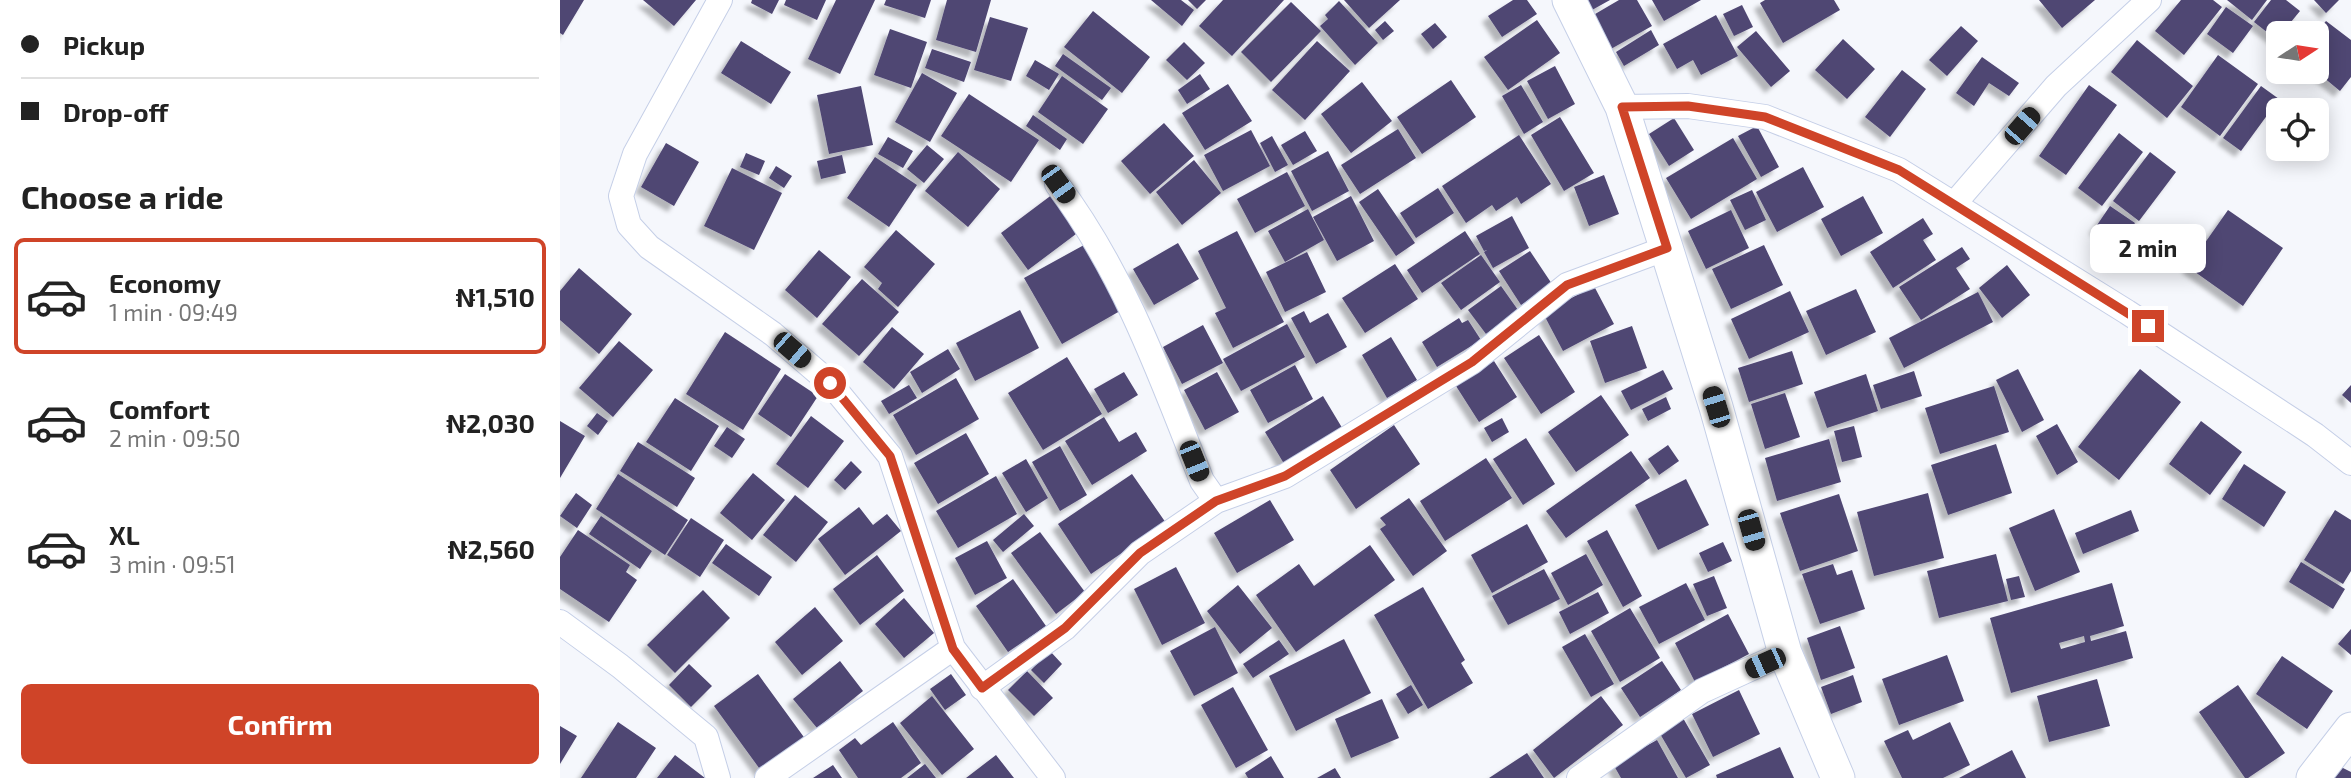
<!DOCTYPE html>
<meta charset="utf-8">
<style>
:root{--surface:#fff;--page:#f2f2f2;--text:#222;--muted:#767676;--line:#e0e0e0;--accent:#cf4428}
body{margin:0;font-family:"Exo 2",sans-serif;background:var(--page);color:var(--text);height:100vh;display:flex;flex-direction:column;font-size:26px;white-space:nowrap}
*{box-sizing:border-box;margin:0}
p{font-size:23px;color:var(--muted)}
.icon{flex:none;width:38px;height:38px;fill:none;stroke:currentColor;stroke-width:2;stroke-linecap:round;stroke-linejoin:round}
.map{position:relative;flex:1;overflow:hidden}
.side{display:flex;flex-direction:column;background:var(--surface);width:560px}
.side>*{flex:none}
.hud{display:grid;align-content:center;height:154px;padding:0 21px;background:var(--surface)}
.needle{width:46px;rotate:78deg}
.buttons{position:absolute;left:1706px;top:21px;display:grid;gap:14px}
.buttons a{display:grid;place-items:center;width:63px;height:63px;border-radius:10px;background:var(--surface);box-shadow:0 4px 18px #0003;font-size:35px}
.end{position:absolute;width:32px;height:32px;margin:-16px;border:9px solid #cf4428;background:#fff;box-shadow:0 0 0 4px #fff}
.from{border-radius:50%}
.bubble{position:absolute;height:49px;border-radius:10px;background:var(--surface);box-shadow:0 4px 18px #0003;font-size:23px;font-weight:700;line-height:49px;text-align:center}
.car{position:absolute;width:21px;height:42px;margin:-21px -10px;border-radius:9px;box-shadow:0 0 5px 2px #0007;background:linear-gradient(#222 24%,#8ab4d8 0 40%,#222 0 76%,#8ab4d8 0 86%,#222 0)}
.hud b{display:flex;align-items:center;gap:24px;height:66px;font-size:26px}
.hud b+b{border-top:2px solid var(--line)}
.hud i{width:18px;height:18px;background:var(--text)}
ul{padding:0;list-style:none}
li{display:flex;align-items:center;gap:21px;height:116px;margin:0 14px 10px;padding:0 7px;border:4px solid transparent;border-radius:10px}
li div{flex:1}
li b{display:block;font-size:26px}
li em{font-style:normal;font-weight:700}
li.active{border-color:var(--accent)}
li>.icon{width:63px;height:63px;stroke-width:1.5}
h2{padding:0 21px;font-size:32px;line-height:84px}
.action{display:flex;gap:14px;margin-top:auto;padding:14px 21px}
.action a{flex:1;height:80px;border-radius:10px;background:var(--accent);color:#fff;font-size:28px;font-weight:700;line-height:80px;text-align:center}
main{display:flex;flex:1;min-height:0}
.map>svg:first-child{display:block}
.building{fill:#4f4673;fill-rule:evenodd;filter:url(#shadow)}
.lines{fill:none;stroke-linecap:round;stroke-linejoin:round}
.street-casing{stroke:#c5cfe7;stroke-width:26}
.secondary-casing{stroke:#c5cfe7;stroke-width:35}
.street{stroke:#fff;stroke-width:24}
.secondary{stroke:#fff;stroke-width:33}
.route{stroke:#cf4428;stroke-width:9}
</style>
<main>
<section class="side">
<div class="hud">
<b><i class="from"></i>Pickup</b>
<b><i></i>Drop-off</b>
</div>
<h2>Choose a ride</h2>
<ul>
<li class="active"><svg class="icon" aria-label="car" viewBox="0 0 24 24"><path d="M5 17H2v-5l4-1 3-4h7l3 4 3 1v5h-3M9 17h6M6 11h13"/><circle cx="7" cy="17" r="2"/><circle cx="17" cy="17" r="2"/></svg><div><b>Economy</b><p>1 min · 09:49</p></div><em>₦1,510</em></li>
<li><svg class="icon" aria-label="car" viewBox="0 0 24 24"><path d="M5 17H2v-5l4-1 3-4h7l3 4 3 1v5h-3M9 17h6M6 11h13"/><circle cx="7" cy="17" r="2"/><circle cx="17" cy="17" r="2"/></svg><div><b>Comfort</b><p>2 min · 09:50</p></div><em>₦2,030</em></li>
<li><svg class="icon" aria-label="car" viewBox="0 0 24 24"><path d="M5 17H2v-5l4-1 3-4h7l3 4 3 1v5h-3M9 17h6M6 11h13"/><circle cx="7" cy="17" r="2"/><circle cx="17" cy="17" r="2"/></svg><div><b>XL</b><p>3 min · 09:51</p></div><em>₦2,560</em></li>
</ul>
<div class="action"><a>Confirm</a></div>
</section>
<div class="map">
<svg width="1791" height="778" viewBox="0 0 1791 778">
<defs>
<filter id="shadow"><feDropShadow dx="-6" dy="6" stdDeviation="2" flood-color="#0004"/></filter>
</defs>
<rect width="100%" height="100%" fill="#f5f7fc"/>
<path class="building" d="M0,0H24L3,35L0,33Z
M83,0H136L114,26Z
M192,0H219L212,14L191,3Z
M226,0H266L257,20L224,5Z
M276,0H315L280,74L248,59Z
M326,0H371L365,18L324,5Z
M387,0H431L416,52L376,40Z
M591,0H621L634,10L622,26Z
M628,0H646L637,9Z
M663,0H724L672,56L639,26Z
M784,0H840L809,28Z
M953,0H967L977,14L942,37L928,16Z
M1026,0H1050L1032,10Z
M1059,0H1077L1092,26L1049,50L1030,17Z
M1092,0H1141L1104,21Z
M1205,0H1274L1280,10L1223,43L1200,3Z
M1479,0H1535L1502,28Z
M1621,0H1653L1662,7L1624,55L1595,31Z
M1667,0H1707L1692,20Z
M1711,0H1726L1740,11L1722,33H1718L1717,40L1694,22Z
M1754,0H1779L1766,13Z
M779,1L818,43L795,65L760,26L768,19L765,15Z
M731,2L761,31L711,82L681,52Z
M1182,5L1193,27L1174,36L1163,14Z
M1666,7L1693,26L1673,53L1647,34Z
M533,11L590,57L562,93L504,47Z
M1156,15L1178,56L1141,75L1133,60L1117,69L1103,44Z
M430,17L468,28L451,81L414,70Z
M977,20L1000,53L948,90L924,57Z
M825,21L834,31L823,40L815,30Z
M1766,21L1791,40V77L1780,91L1757,72V32Z
M875,23L887,37L873,49L861,34Z
M1401,26L1418,41L1387,76L1369,60Z
M330,29L367,42L351,88L314,75Z
M1091,30L1099,45L1064,66L1056,52Z
M1196,31L1230,71L1211,87L1177,47Z
M1283,39L1315,69L1287,99L1255,70Z
M1577,40L1633,86L1607,118L1551,72Z
M181,41L231,72L211,104L161,73Z
M757,41L790,71L745,120L712,90Z
M624,42L645,63L627,80L606,60Z
M372,49L411,62L404,82L365,68Z
M503,54L551,88L542,100L495,66Z
M1658,55L1698,84L1660,136L1621,107Z
M1422,57L1459,83L1449,96L1429,83L1414,106L1396,93Z
M475,60L499,74L489,90L466,76Z
M995,66L1015,104L988,119L967,81Z
M1342,70L1366,89L1330,137L1305,117Z
M362,73L397,93L370,142L335,122Z
M640,74L650,89L627,104L618,90Z
M502,76L548,109L523,144L478,112Z
M891,80L916,117L862,154L837,117Z
M802,82L832,121L791,153L761,114Z
M668,84L692,121L645,150L622,113Z
M961,85L983,122L964,134L942,96Z
M1529,85L1557,105L1506,175L1479,156Z
M301,86L313,145L269,154L257,95Z
M1701,86L1719,99L1681,151L1663,138Z
M409,94L479,140L451,182L381,136Z
M473,115L507,139L500,150L466,126Z
M1000,117L1034,173L1004,191L971,135Z
M1114,118L1134,150L1109,166L1089,134Z
M604,123L634,156L590,194L561,161Z
M1197,126L1219,167L1201,177L1178,136Z
M838,129L856,158L800,194L781,165Z
M691,130L710,166L663,191L644,155Z
M745,131L757,151L733,165L721,145Z
M1559,133L1583,152L1542,206L1518,188Z
M959,135L991,184L961,204L957,197L936,211L932,205L906,223L882,186Z
M712,136L728,165L715,172L700,143Z
M328,137L353,151L343,168L318,154Z
M1173,138L1197,179L1131,219L1106,178Z
M106,143L139,162L114,206L81,187Z
M367,145L384,159L364,183L347,169Z
M768,151L789,191L752,211L731,171Z
M398,152L440,189L408,227L365,191Z
M1590,152L1616,172L1579,221L1553,201Z
M186,153L205,161L199,175L180,167Z
M282,155L286,173L261,179L257,161Z
M315,157L357,185L329,227L287,198Z
M634,160L661,193L622,225L596,192Z
M216,166L232,176L224,188L209,178Z
M1243,167L1264,207L1217,232L1196,192Z
M172,168L222,193L194,250L144,226Z
M727,172L745,206L695,233L677,199Z
M1044,175L1059,214L1029,226L1014,187Z
M878,188L894,213L856,238L840,213Z
M818,189L855,243L836,256L799,202Z
M1192,190L1206,220L1185,230L1170,200Z
M493,194L520,231L468,270L441,233Z
M791,196L814,241L777,261L753,217Z
M1303,196L1323,233L1281,256L1261,219Z
M1550,206L1575,223L1560,246L1535,228Z
M748,209L764,240L725,262L708,231Z
M1171,210L1189,248L1146,269L1128,231Z
M1668,210L1723,248L1683,306L1628,267Z
M952,216L969,248L933,268L924,252L927,250L924,251L916,236Z
M1363,218L1373,234L1363,240L1376,260L1333,288L1310,252Z
M336,230L375,264L338,307L318,289L322,283L304,267Z
M677,231L724,322L673,348L655,313L666,308L638,251Z
M905,231L920,254L862,293L847,270Z
M618,243L639,279L594,305L573,269Z
M524,245L560,311L502,344L464,278Z
M1204,245L1223,285L1171,309L1152,269Z
M1402,247L1410,259L1396,268L1410,289L1361,320L1339,287Z
M259,250L291,277L257,318L225,290Z
M970,251L992,284L961,305L939,271Z
M747,252L766,292L725,312L706,272Z
M921,255L940,282L901,310L881,283Z
M835,264L858,299L805,333L782,298Z
M1447,265L1470,295L1442,318L1419,288Z
M19,268L72,314L39,354L0,320V291Z
M302,279L339,312L299,356L262,324Z
M941,286L958,310L926,334L908,310Z
M1034,286L1054,324L1003,351L983,313Z
M1296,289L1316,332L1266,355L1246,311Z
M1230,291L1249,332L1189,359L1171,319Z
M1418,292L1433,322L1344,368L1329,338Z
M460,310L479,348L415,381L396,343Z
M744,311L750,323L768,313L787,347L756,364L731,318Z
M899,318L902,323L908,320L921,340L877,367L862,342Z
M727,324L745,357L681,391L663,359Z
M643,325L663,363L622,384L603,347Z
M1072,326L1087,368L1045,383L1030,341Z
M332,327L364,354L334,389L303,362Z
M165,332L221,369L183,430L126,394Z
M979,335L1015,392L981,414L944,358Z
M831,337L857,380L827,398L802,355Z
M59,341L93,370L53,417L19,388Z
M388,349L400,369L362,393L350,372Z
M1232,351L1243,384L1189,402L1178,368Z
M507,357L542,414L483,450L448,393Z
M934,361L957,397L919,422L896,386Z
M735,365L753,399L708,423L690,390Z
M1458,369L1484,420L1462,432L1436,380Z
M1580,369L1621,402L1559,480L1518,447Z
M1103,370L1113,389L1071,410L1061,391Z
M1354,371L1362,396L1321,409L1313,385Z
M564,372L578,395L548,413L534,389Z
M657,372L679,412L645,430L624,390Z
M225,374L258,396L231,437L198,414Z
M1306,374L1318,411L1267,428L1254,392Z
M396,378L419,419L356,455L333,415Z
M349,385L357,398L329,414L321,401Z
M1791,385V403L1782,395Z
M1434,386L1449,432L1380,454L1365,408Z
M1225,393L1240,437L1205,449L1191,404Z
M1041,395L1069,435L1016,472L988,432Z
M763,396L784,431L726,467L705,432Z
M1106,397L1111,409L1088,421L1082,409Z
M115,398L159,426L131,471L86,442Z
M37,413L48,421L38,435L27,426Z
M251,416L284,441L248,488L216,464Z
M544,417L559,442L576,432L587,451L532,485L505,441Z
M942,418L949,432L932,442L924,428Z
M0,421L25,436L0,478Z
M1641,421L1682,452L1650,495L1609,464Z
M1497,424L1518,462L1497,475L1476,436Z
M834,425L860,464L796,509L770,470Z
M1294,426L1302,457L1282,462L1274,431Z
M167,427L185,439L172,458L154,446Z
M406,433L429,474L378,504L354,463Z
M966,438L995,484L963,505L933,459Z
M1269,439L1281,482L1217,501L1205,458Z
M78,442L135,478L117,507L60,471Z
M1436,444L1452,493L1388,515L1371,465Z
M1108,445L1119,461L1099,475L1088,459Z
M500,446L527,495L500,511L472,462Z
M1071,451L1090,478L1006,538L986,511Z
M926,458L952,498L885,541L860,501Z
M466,459L488,498L466,512L442,473Z
M291,461L302,472L285,490L274,480Z
M1684,464L1726,492L1704,527L1662,499Z
M193,473L225,500L192,540L160,513Z
M58,474L128,520L105,555L36,509Z
M572,474L606,523L531,574L498,524Z
M436,476L457,514L398,548L376,511Z
M1126,479L1149,525L1098,550L1075,505Z
M16,493L32,505L17,528L0,516Z
M1368,493L1384,558L1314,576L1297,512Z
M1279,494L1298,551L1240,571L1220,513Z
M235,495L268,522L236,562L203,535Z
M849,498L887,551L853,576L820,529L826,525L820,518Z
M710,500L734,540L677,573L654,533Z
M299,507L313,525L327,514L341,531L285,575L258,539Z
M1494,509L1520,572L1475,591L1449,528Z
M1571,510L1579,531L1523,554L1515,533Z
M1775,510L1791,520V571L1783,584L1744,560Z
M464,514L474,526L443,552L433,540Z
M41,516L92,551L80,569L29,534Z
M131,518L164,540L140,577L107,555Z
M967,524L988,562L932,593L911,555Z
M18,530L70,565L66,572L77,580L49,622L0,589V557Z
M1047,530L1082,596L1063,607L1027,541Z
M480,532L525,592L496,614L451,553Z
M427,541L447,578L415,595L395,558Z
M1163,542L1172,561L1148,572L1139,553Z
M166,544L212,577L199,596L152,563Z
M810,545L835,580L736,652L696,595L739,564L754,586Z
M1026,554L1043,585L1008,605L991,573Z
M1436,554L1448,601L1379,618L1367,571Z
M317,555L344,591L300,625L273,589Z
M1741,562L1785,589L1773,609L1729,582Z
M1273,564L1277,575L1292,570L1305,609L1260,624L1242,574Z
M616,567L645,623L602,645L574,589Z
M984,569L1000,599L948,625L932,596Z
M1154,576L1167,608L1147,616L1133,584Z
M1459,576L1465,597L1451,600L1446,579Z
M453,579L486,626L448,652L416,606Z
M1126,583L1145,620L1099,644L1079,607Z
M1552,583L1564,626L1530,636L1531,641L1566,631L1573,658L1451,693L1430,618ZM1524,636L1525,642L1501,649L1499,643Z
M678,585L712,628L680,654L647,611Z
M863,587L905,660L901,663L913,683L868,709L814,615Z
M143,590L170,618L115,673L87,645Z
M1038,592L1049,613L1010,634L999,612Z
M344,598L374,633L344,658L315,624Z
M255,607L283,641L242,675L215,642Z
M1070,608L1100,658L1060,682L1031,631Z
M1168,614L1189,654L1135,682L1115,643Z
M1280,626L1295,668L1261,680L1247,638Z
M655,627L678,673L634,696L610,651Z
M1791,629V655L1778,644Z
M1025,634L1054,684L1031,697L1002,647Z
M784,639L811,693L736,731L709,676Z
M719,640L729,654L693,678L683,664Z
M490,651L502,664L484,683L471,670Z
M1387,655L1404,701L1339,725L1322,679Z
M1722,656L1773,691L1747,729L1696,694Z
M280,661L303,691L257,728L233,699Z
M1102,661L1121,690L1080,717L1061,688Z
M129,664L152,686L131,707L109,685Z
M467,671L493,698L474,716L448,690Z
M198,674L246,740L202,772L154,706Z
M391,674L406,695L385,710L370,689Z
M1293,675L1302,702L1271,714L1261,687Z
M1537,679L1550,726L1489,742L1477,696Z
M851,685L863,705L848,714L836,694Z
M1678,685L1725,753L1688,778H1685L1639,712Z
M673,687L708,750L676,768L641,705Z
M1179,690L1200,734L1153,757L1132,714Z
M372,696L414,749L382,775L340,723Z
M1041,696L1063,725L994,778L973,750Z
M822,699L839,738L791,758L775,719Z
M1123,718L1150,765L1126,778L1099,732Z
M58,722L96,748L76,778H21Z
M333,722L361,763L341,778H298L279,750L295,738L301,745Z
M1390,722L1410,765L1383,778H1342L1324,741L1348,730L1353,740Z
M0,726L17,736L0,764Z
M1097,740L1118,778H1061L1053,764Z
M1220,747L1234,778H1157L1156,775Z
M1452,750L1466,778H1399Z
M967,753L984,778H929Z
M115,755L145,778H97Z
M436,755L454,778H406Z
M711,756L724,778H688L685,773Z
M365,764L376,778H347Z
M273,765L282,778H253Z
M1779,766L1791,772V778H1772Z
M775,768L781,778H757Z"/>
<g class="lines">
<defs>
<path id="street" d="M160,0L75,154L61,196L69,225L89,247L213,334L270,383L330,456L393,648L493,778
M1062,107L1128,106L1205,117L1339,170L1567,312L1755,435L1791,463
M497,184C565,275 601,377 642,481L656,501
M1394,204L1496,86L1589,0
M0,622L60,666L146,737L158,778
M422,688L505,628L580,553L656,501L725,476L912,362L1007,285L1107,248
M207,778L393,648
M1019,778L1142,691L1225,653"/>
<path id="secondary" d="M1009,0L1062,107L1156,407L1225,653L1278,778
M1753,778L1791,729"/>
</defs>
<use href="#street" class="street-casing"/>
<use href="#secondary" class="secondary-casing"/>
<use href="#street" class="street"/>
<use href="#secondary" class="secondary"/>
</g>
<g class="lines">
<path class="route" d="M270,383L330,456L393,649L422,688L505,628L580,553L656,501L725,476L912,362L1007,285L1107,248L1062,107L1128,106L1205,117L1339,170L1588,326"/>
</g>
</svg>
<div class="buttons">
<a><svg class="needle" viewBox="-14 -14 28 28"><path d="M0-13l5 13h-10z" fill="#e53935"/><path d="M0 13l5-13h-10z" fill="#767676"/></svg></a>
<a><svg class="icon" aria-label="locate" viewBox="0 0 24 24"><circle cx="12" cy="12" r="6"/><path d="M12 2v4M12 18v4M2 12h4M18 12h4"/></svg></a>
</div>
<i class="end from" style="left:270px;top:383px"></i>
<i class="end" style="left:1588px;top:326px"></i>
<div class="bubble" style="left:1530px;top:224px;width:116px">2 min</div>
<i class="car" style="left:1462px;top:126px;rotate:41deg"></i>
<i class="car" style="left:498px;top:184px;rotate:144deg"></i>
<i class="car" style="left:232px;top:350px;rotate:131deg"></i>
<i class="car" style="left:1156px;top:407px;rotate:343deg"></i>
<i class="car" style="left:634px;top:461px;rotate:158deg"></i>
<i class="car" style="left:1191px;top:530px;rotate:164deg"></i>
<i class="car" style="left:1205px;top:663px;rotate:246deg"></i>
</div>
</main>
